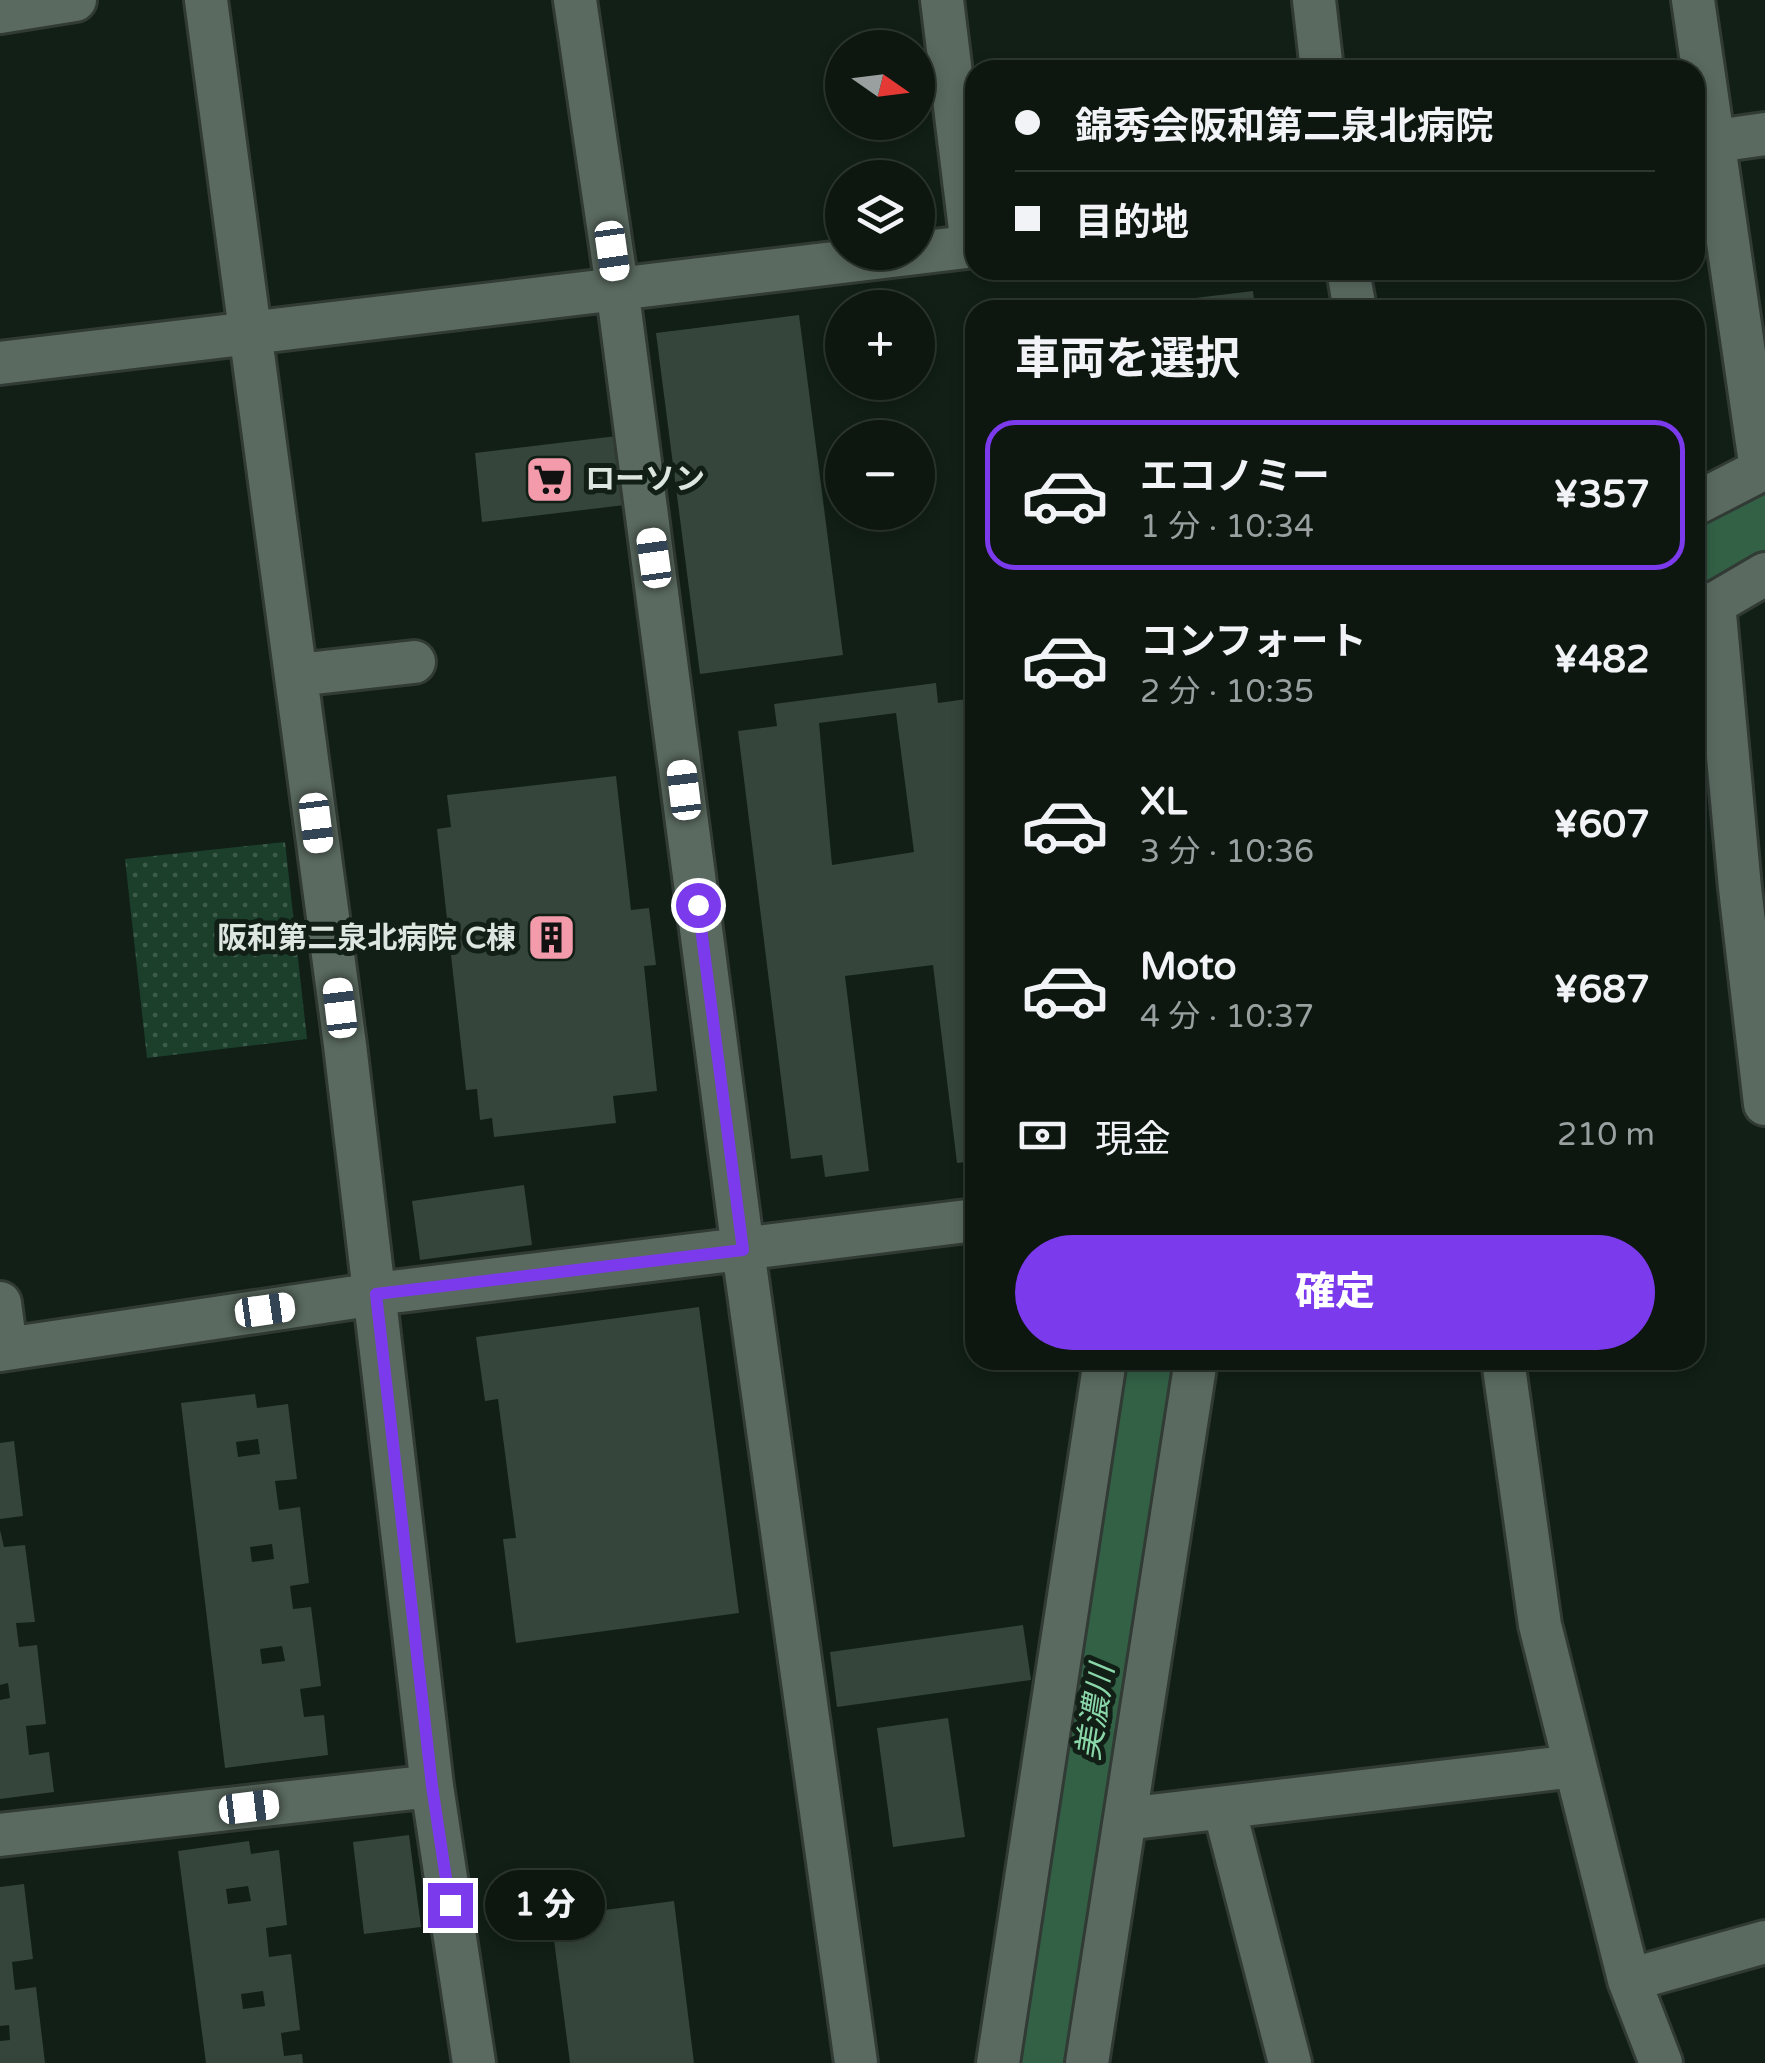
<!DOCTYPE html>
<html lang="ja">
<meta charset="utf-8">
<style>
:root{--surface:#0d1710;--page:#1b241e;--text:#f1f3f6;--muted:#9a9f9f;--line:#2d3630;--accent:#7c3aed}
body{margin:0;font-family:"Varela Round","Noto Sans JP",sans-serif;background:var(--page);color:var(--text);height:100vh;display:flex;flex-direction:column;font-size:38px;white-space:nowrap}
*{box-sizing:border-box;margin:0}
p{font-size:32px;color:var(--muted)}
.icon{flex:none;width:55px;height:55px;fill:none;stroke:currentColor;stroke-width:2;stroke-linecap:round;stroke-linejoin:round}
.map{position:relative;flex:1;overflow:hidden}
.drawer{position:absolute;left:965px;top:300px;width:740px;height:1070px;display:flex;flex-direction:column;background:var(--surface);border-radius:30px;box-shadow:0 5px 15px #0003,0 0 0 2px var(--line)}
.drawer>*{flex:none}
.top-card{position:absolute;left:965px;top:60px;width:740px;height:220px;border-radius:30px;box-shadow:0 5px 15px #0003,0 0 0 2px var(--line);display:grid;align-content:center;height:220px;padding:0 50px;background:var(--surface)}
.needle{width:65px;rotate:104deg}
.tools{position:absolute;left:825px;top:30px;display:grid;gap:20px}
.tools a{display:grid;place-items:center;width:110px;height:110px;border-radius:50%;background:var(--surface);box-shadow:0 5px 15px #0003,0 0 0 2px var(--line);font-size:50px}
.end{position:absolute;width:45px;height:45px;margin:-22px;border:12px solid #7c3aed;background:#fff;box-shadow:0 0 0 5px #fff}
.from{border-radius:50%}
.bubble{position:absolute;height:70px;border-radius:35px;background:var(--surface);box-shadow:0 5px 15px #0003,0 0 0 2px var(--line);font-size:32px;font-weight:800;line-height:70px;text-align:center}
.car{position:absolute;width:30px;height:60px;margin:-30px -15px;border-radius:12px;box-shadow:0 0 8px 2px #0007;background:linear-gradient(#fff 24%,#345 0 40%,#fff 0 76%,#345 0 86%,#fff 0)}
.top-card b{display:flex;align-items:center;gap:35px;height:95px;font-size:38px}
.top-card b+b{border-top:2px solid var(--line)}
.top-card i{width:25px;height:25px;background:var(--text)}
ul{padding:0;list-style:none}
li{display:flex;align-items:center;gap:30px;height:150px;margin:0 20px 15px;padding:0 30px;border:5px solid transparent;border-radius:30px}
li div{flex:1}
li b{display:block;font-size:38px}
li em{font-style:normal;font-weight:800}
li.current{border-color:var(--accent)}
li>.icon{width:90px;height:90px;stroke-width:1.5}
h2{padding:0 50px;font-size:45px;line-height:120px}
.pay{display:flex;align-items:center;gap:25px;height:110px;padding:0 50px;font-size:38px}
.pay p{margin-inline-start:auto}
.cta{display:flex;gap:20px;margin-top:auto;padding:20px 50px}
.cta a{flex:1;height:115px;border-radius:60px;background:var(--accent);color:#fff;font-size:40px;font-weight:800;line-height:115px;text-align:center}
.map>svg:first-child{display:block}
.park{fill:url(#park-dots)}
.lines{fill:none;stroke-linecap:round;stroke-linejoin:round}
.river{stroke:#326146;stroke-width:78}
.building{fill:#35453b;fill-rule:evenodd}
.minor-casing{stroke:#313a34;stroke-width:48}
.minor{stroke:#5a6a60;stroke-width:42}
.route{stroke:#7c3aed;stroke-width:12}
.labels{text-anchor:middle;stroke-width:10;stroke-linejoin:round;paint-order:stroke}
.poi-label{font-size:30px;font-weight:bold;fill:#dde6e0;stroke:#111f16;text-anchor:start}
.water-label{font-size:32px;font-style:italic;fill:#8bd6a9;stroke:#111f16}
</style>
<div class="map">
<svg width="1765" height="2063" viewBox="0 0 1765 2063">
<defs>
<pattern id="park-dots" width="8" height="8" patternUnits="userSpaceOnUse" patternTransform="scale(2.5)"><rect width="8" height="8" fill="#1c3f2c"/><path d="M2 2h.1M6 6h.1" fill="none" stroke="#3d5b4a" stroke-width="1.8" stroke-linecap="round"/></pattern>
</defs>
<rect width="100%" height="100%" fill="#111f16"/>
<path class="park" d="M285,842L307,1039L147,1058L125,859Z"/>
<g class="lines">
<path class="river" d="M1695,563L1765,525
M1042,2063L1148,1360"/>
</g>
<path class="building" d="M1253,291L1255,310H1113V308Z
M799,315L843,655L700,674L656,333Z
M617,436L625,505L482,522L475,453Z
M936,683L938,703L974,698L975,705V1161L957,1163L933,965L845,976L869,1171L825,1177L822,1155L791,1159L738,731L777,726L774,704ZM896,713L914,852L832,865L819,723Z
M616,776L631,910L649,908L656,965L644,966L657,1091L613,1096L616,1123L494,1137L492,1118L480,1120L477,1089L466,1090L437,829L451,827L447,795Z
M524,1185L532,1245L420,1260L412,1201Z
M699,1307L739,1613L516,1643L503,1539L516,1538L498,1399L485,1401L476,1337Z
M255,1394L257,1408L288,1404L297,1479L275,1481L279,1510L300,1507L309,1583L290,1586L293,1609L311,1607L321,1686L300,1689L304,1717L324,1715L328,1755L225,1768L181,1403ZM258,1439L260,1454L238,1457L236,1442ZM272,1544L274,1559L252,1562L250,1547ZM282,1646L285,1661L262,1664L260,1649Z
M14,1441L23,1516L0,1519V1443Z
M0,1530L4,1547L25,1545L35,1622L16,1623L19,1647L37,1645L46,1724L26,1726L29,1755L49,1752L54,1792L0,1799V1700L10,1698L8,1683L0,1685Z
M1023,1625L1031,1680L837,1707L830,1652Z
M948,1718L965,1837L893,1847L877,1728Z
M409,1835L421,1927L364,1934L353,1842Z
M249,1841L251,1854L279,1850L287,1925L266,1928L269,1957L291,1954L300,2030L281,2033L284,2056L302,2054L303,2063H206L178,1851ZM248,1886L251,1901L228,1904L226,1889ZM263,1991L265,2006L243,2009L241,1994Z
M24,1884L33,1959L12,1962L15,1990L36,1987L45,2063H0V2041L10,2040L9,2025L0,2026V1887Z
M674,1901L694,2063H570L551,1917Z"/>
<g class="lines">
<defs>
<path id="minor" d="M206,0L345,1045L432,1786L474,2063
M575,0L617,287L743,1250L856,2063
M942,0L972,246
M1314,0L1322,70
M1693,0L1761,470
M0,12L75,0
M1695,144L1765,134
M1348,270L1355,310
M0,363L975,246
M1695,504L1765,468
M1714,603L1740,888L1765,1104
M1695,615L1765,574
M297,675L414,662
M0,1303L6,1349
M0,1350L376,1294L975,1220
M1503,1360L1540,1625L1629,1980L1661,2063
M1224,1808L1290,2063
M1125,1819L1575,1766
M0,1835L432,1786
M1629,1980L1765,1942
M998,2063L1105,1360
M1087,2063L1196,1360"/>
</defs>
<use href="#minor" class="minor-casing"/>
<use href="#minor" class="minor"/>
</g>
<g class="lines">
<path class="route" d="M450,1905L432,1786L376,1294L743,1250L698,905"/>
</g>
<defs>
<symbol id="supermarket-square" viewBox="-11 -11 22 22"><rect x="-9" y="-9" width="18" height="18" rx="4" fill="#f39aab" stroke="#111f16"/><path d="M-6-5.5h2.5l.6 2H6L4.5 2H-2.5L-4.4-4H-6ZM-1.5 3.2a1.3 1.3 0 1 0 .1 0ZM3 3.2a1.3 1.3 0 1 0 .1 0Z" fill="#111"/></symbol>
<symbol id="building-square" viewBox="-11 -11 22 22"><rect x="-9" y="-9" width="18" height="18" rx="4" fill="#f39aab" stroke="#111f16"/><path d="M-4-6H4V6H1V3H-1V6H-4ZM-2.5-4.3h1.7v1.8h-1.7ZM.8-4.3h1.7v1.8H.8ZM-2.5-1h1.7V.8h-1.7ZM.8-1h1.7V.8H.8Z" fill="#111"/></symbol>
</defs>
<g fill-rule="evenodd">
<use href="#supermarket-square" x="522" y="452" width="55" height="55"/>
<use href="#building-square" x="524" y="910" width="55" height="55"/>
</g>
<g class="labels">
<g class="poi-label">
<text x="585" y="489">ローソン</text>
<text x="516" y="948" text-anchor="end">阪和第二泉北病院 C棟</text>
</g>
<g class="water-label">
<text transform="translate(1095 1712) rotate(-81)" y="11">美濃川</text>
</g>
</g>
</svg>
<div class="tools">
<a><svg class="needle" viewBox="-14 -14 28 28"><path d="M0-13l5 13h-10z" fill="#e53935"/><path d="M0 13l5-13h-10z" fill="#9a9f9f"/></svg></a>
<a><svg class="icon" aria-label="layers" viewBox="0 0 24 24"><path d="M12 4l9 5-9 5-9-5zM3 14l9 5 9-5"/></svg></a>
<a>+</a>
<a>−</a>
</div>
<i class="end from" style="left:698px;top:905px"></i>
<i class="end" style="left:450px;top:1905px"></i>
<div class="bubble" style="left:485px;top:1870px;width:120px">1 分</div>
<i class="car" style="left:612px;top:251px;rotate:172deg"></i>
<i class="car" style="left:654px;top:558px;rotate:352deg"></i>
<i class="car" style="left:684px;top:790px;rotate:353deg"></i>
<i class="car" style="left:316px;top:823px;rotate:173deg"></i>
<i class="car" style="left:340px;top:1008px;rotate:353deg"></i>
<i class="car" style="left:265px;top:1310px;rotate:82deg"></i>
<i class="car" style="left:249px;top:1807px;rotate:83deg"></i>
<div class="top-card">
<b><i class="from"></i>錦秀会阪和第二泉北病院</b>
<b><i></i>目的地</b>
</div>
<section class="drawer">
<h2>車両を選択</h2>
<ul>
<li class="current"><svg class="icon" aria-label="car" viewBox="0 0 24 24"><path d="M5 17H2v-5l4-1 3-4h7l3 4 3 1v5h-3M9 17h6M6 11h13"/><circle cx="7" cy="17" r="2"/><circle cx="17" cy="17" r="2"/></svg><div><b>エコノミー</b><p>1 分 · 10:34</p></div><em>¥357</em></li>
<li><svg class="icon" aria-label="car" viewBox="0 0 24 24"><path d="M5 17H2v-5l4-1 3-4h7l3 4 3 1v5h-3M9 17h6M6 11h13"/><circle cx="7" cy="17" r="2"/><circle cx="17" cy="17" r="2"/></svg><div><b>コンフォート</b><p>2 分 · 10:35</p></div><em>¥482</em></li>
<li><svg class="icon" aria-label="car" viewBox="0 0 24 24"><path d="M5 17H2v-5l4-1 3-4h7l3 4 3 1v5h-3M9 17h6M6 11h13"/><circle cx="7" cy="17" r="2"/><circle cx="17" cy="17" r="2"/></svg><div><b>XL</b><p>3 分 · 10:36</p></div><em>¥607</em></li>
<li><svg class="icon" aria-label="car" viewBox="0 0 24 24"><path d="M5 17H2v-5l4-1 3-4h7l3 4 3 1v5h-3M9 17h6M6 11h13"/><circle cx="7" cy="17" r="2"/><circle cx="17" cy="17" r="2"/></svg><div><b>Moto</b><p>4 分 · 10:37</p></div><em>¥687</em></li>
</ul>
<div class="pay"><svg class="icon" aria-label="cash" viewBox="0 0 24 24"><path d="M3 7h18v10H3z"/><circle cx="12" cy="12" r="2"/></svg>現金<p>210 m</p></div>
<div class="cta"><a>確定</a></div>
</section>
</div>
